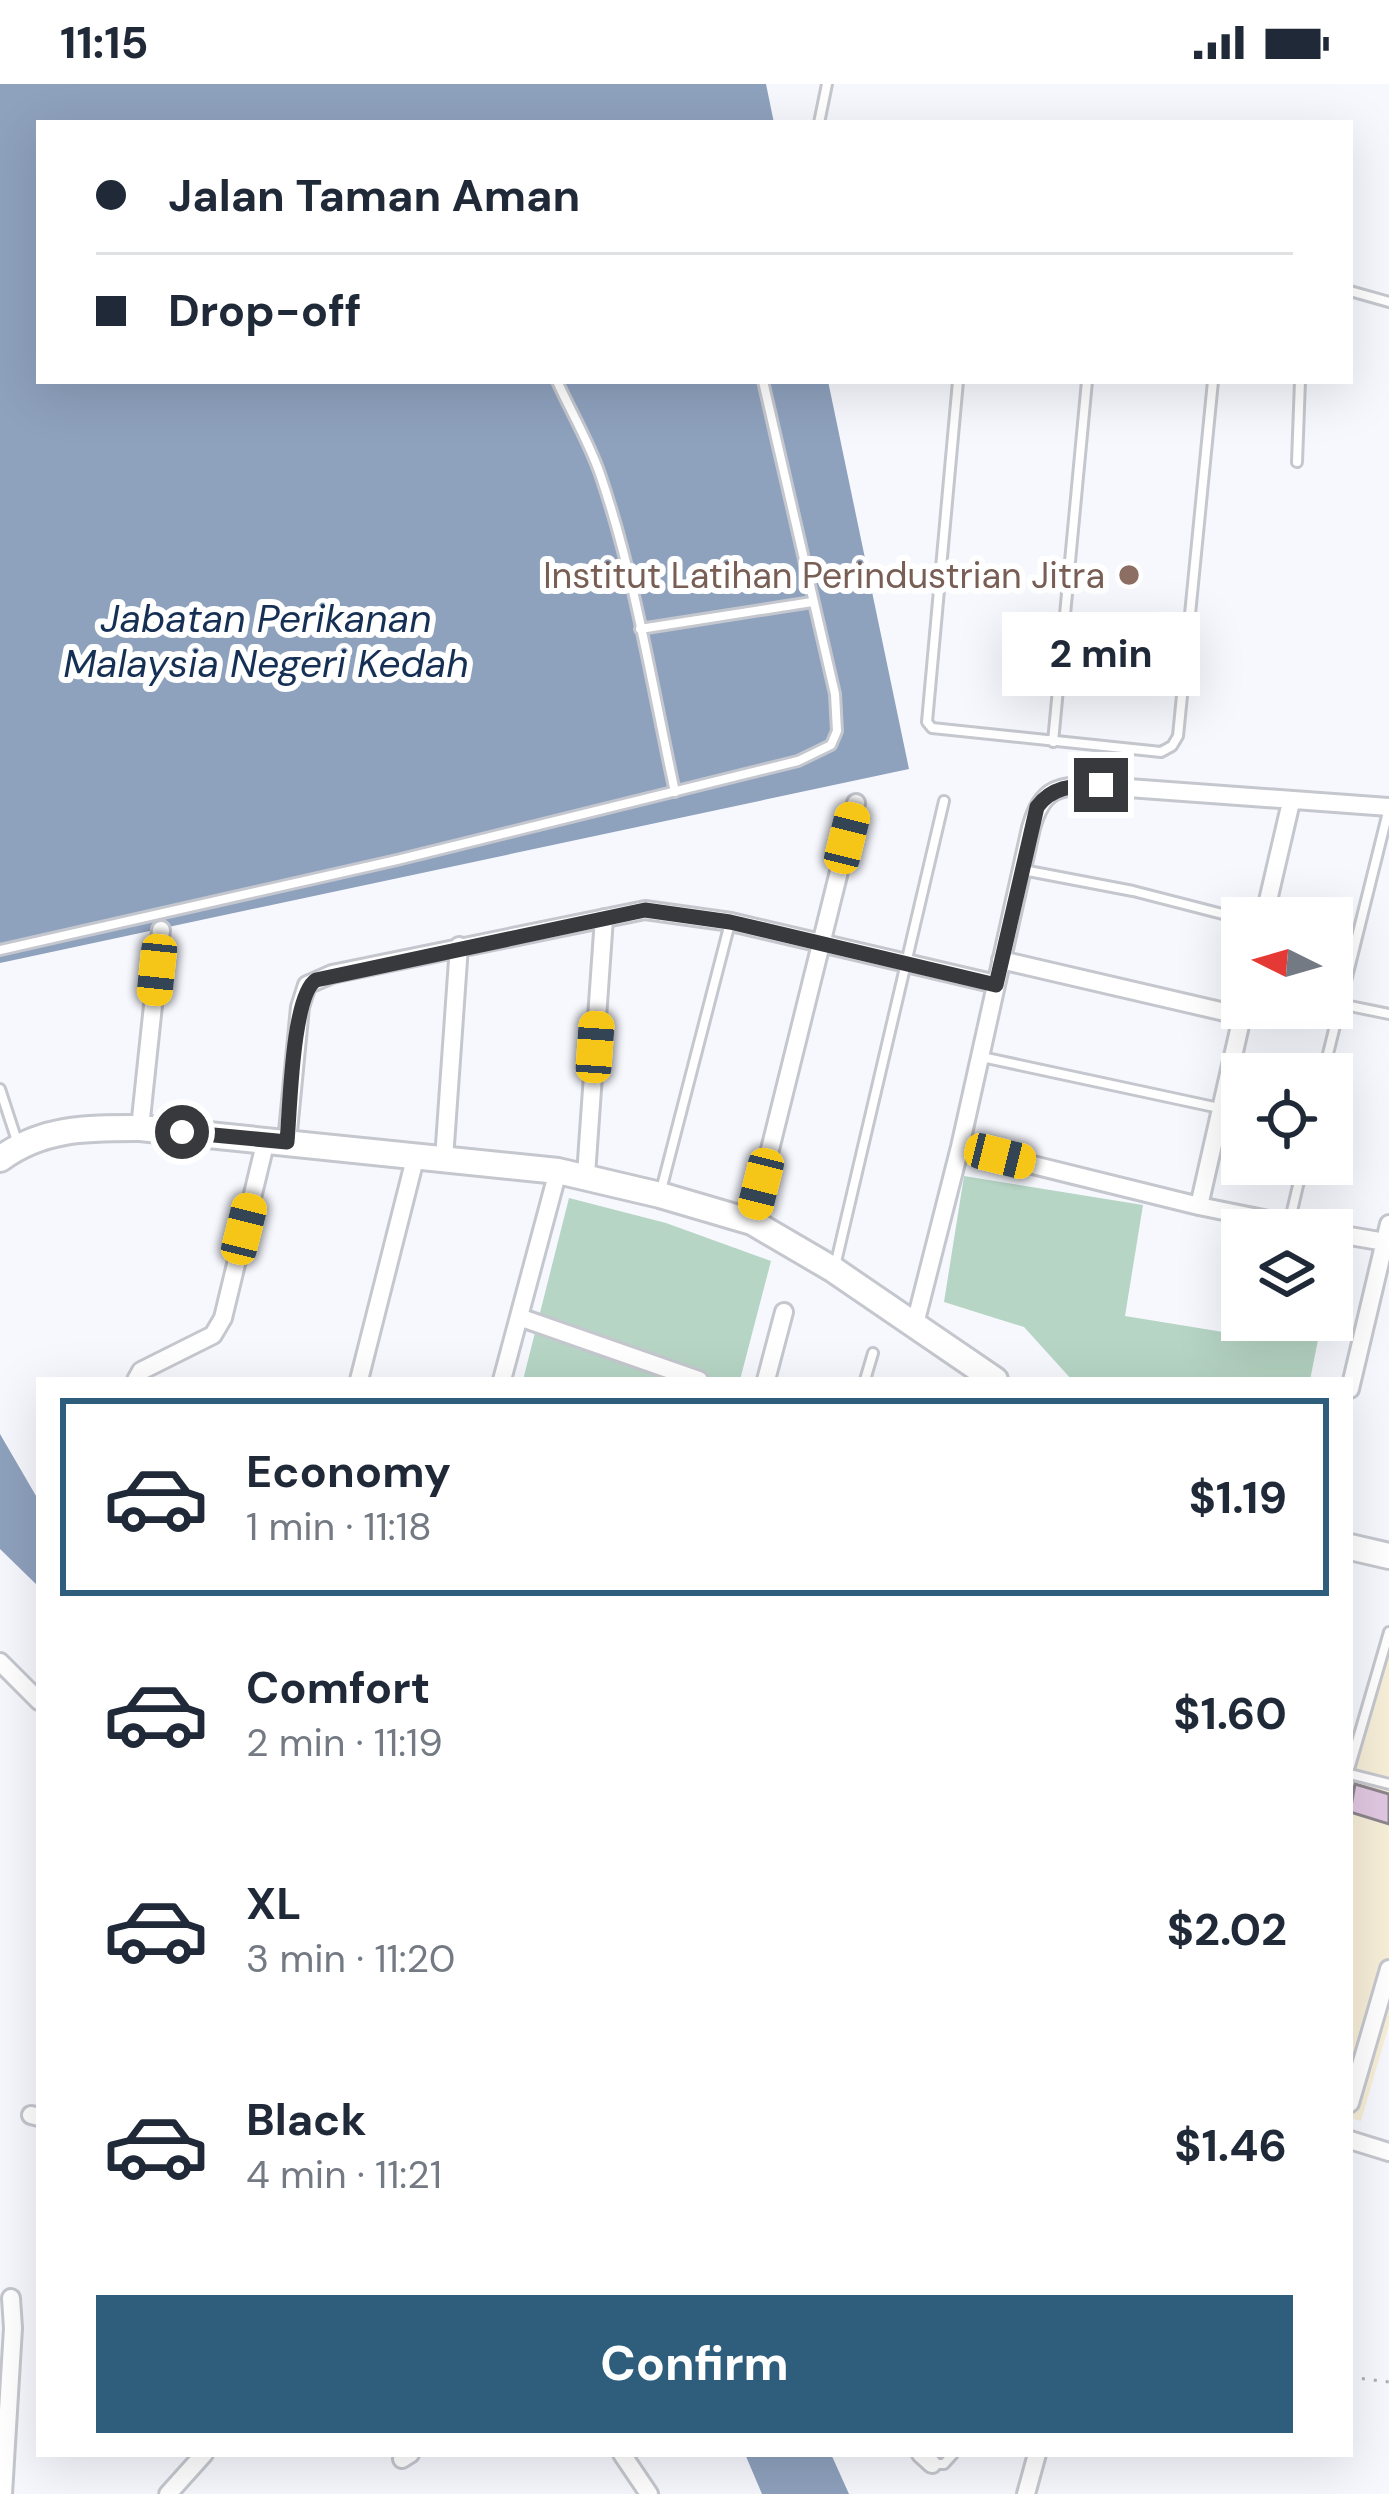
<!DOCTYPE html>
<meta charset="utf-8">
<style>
:root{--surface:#fff;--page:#f6f6f7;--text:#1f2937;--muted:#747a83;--line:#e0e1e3;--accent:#2e5e7c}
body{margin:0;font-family:"DM Sans",sans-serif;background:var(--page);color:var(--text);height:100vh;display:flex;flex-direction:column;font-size:45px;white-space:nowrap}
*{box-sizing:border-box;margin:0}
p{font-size:39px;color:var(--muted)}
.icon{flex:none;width:66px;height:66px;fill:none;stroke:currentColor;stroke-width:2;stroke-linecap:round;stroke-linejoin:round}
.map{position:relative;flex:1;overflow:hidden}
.side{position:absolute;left:36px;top:1293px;width:1317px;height:1080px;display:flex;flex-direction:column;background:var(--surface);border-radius:0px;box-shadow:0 12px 48px #0002}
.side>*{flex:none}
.banner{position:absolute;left:36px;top:36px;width:1317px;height:264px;border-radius:0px;box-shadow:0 12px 48px #0002;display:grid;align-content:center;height:264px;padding:0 60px;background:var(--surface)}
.needle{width:78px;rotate:275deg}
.buttons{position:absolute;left:1221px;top:813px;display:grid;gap:24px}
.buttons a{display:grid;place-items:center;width:132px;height:132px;border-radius:0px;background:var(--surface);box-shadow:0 12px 48px #0002;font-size:60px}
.end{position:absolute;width:54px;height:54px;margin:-27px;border:15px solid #38393c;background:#fff;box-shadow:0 0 0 6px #fff}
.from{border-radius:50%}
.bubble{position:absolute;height:84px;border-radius:0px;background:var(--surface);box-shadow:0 12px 48px #0002;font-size:39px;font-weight:700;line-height:84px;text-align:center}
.car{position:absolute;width:36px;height:72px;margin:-36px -18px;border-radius:15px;box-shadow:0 0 9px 3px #0007;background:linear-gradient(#f5c518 24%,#345 0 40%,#f5c518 0 76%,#345 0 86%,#f5c518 0)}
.banner b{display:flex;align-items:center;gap:42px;height:114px;font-size:45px}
.banner b+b{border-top:3px solid var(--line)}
.banner i{width:30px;height:30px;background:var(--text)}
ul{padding:21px 0 0;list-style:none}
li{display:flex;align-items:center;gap:36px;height:198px;margin:0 24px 18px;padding:0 36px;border:6px solid transparent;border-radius:0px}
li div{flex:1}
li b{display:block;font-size:45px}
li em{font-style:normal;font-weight:700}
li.current{border-color:var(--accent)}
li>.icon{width:108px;height:108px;stroke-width:1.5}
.action{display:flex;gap:24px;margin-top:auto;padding:24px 60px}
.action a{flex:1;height:138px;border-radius:0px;background:var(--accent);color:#fff;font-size:48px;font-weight:700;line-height:138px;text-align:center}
.status{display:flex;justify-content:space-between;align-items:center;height:84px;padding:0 60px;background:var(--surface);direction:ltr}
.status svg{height:33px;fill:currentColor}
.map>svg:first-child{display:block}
.commercial{fill:#f7eed8}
.green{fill:#b6d5c4}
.water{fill:#8ea1bd}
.building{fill:#e1c8e2;stroke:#8c868c;stroke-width:3}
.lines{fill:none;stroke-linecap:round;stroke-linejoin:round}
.lane-casing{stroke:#c5c7ce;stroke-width:14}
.street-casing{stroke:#c5c7ce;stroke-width:22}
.secondary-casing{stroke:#c5c7ce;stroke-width:30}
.path{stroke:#aeafb4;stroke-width:3;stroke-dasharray:3 9;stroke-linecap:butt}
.lane{stroke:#fff;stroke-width:8}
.street{stroke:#fff;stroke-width:16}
.secondary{stroke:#fff;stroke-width:24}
.route{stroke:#38393c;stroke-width:15}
.education-dot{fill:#8d6e63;stroke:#fff;stroke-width:4.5}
.labels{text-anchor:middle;stroke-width:12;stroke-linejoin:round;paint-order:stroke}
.education-label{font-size:36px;fill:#785e54;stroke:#fff;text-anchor:end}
.water-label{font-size:39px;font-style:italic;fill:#152f55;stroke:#fff}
</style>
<div class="status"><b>11:15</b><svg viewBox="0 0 49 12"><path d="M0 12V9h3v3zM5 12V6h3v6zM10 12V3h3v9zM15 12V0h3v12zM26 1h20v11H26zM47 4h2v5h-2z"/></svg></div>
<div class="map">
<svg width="1389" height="2410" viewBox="0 0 1389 2410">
<rect width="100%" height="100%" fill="#f7f8fe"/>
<path class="commercial" d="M1389,1554V1941L1361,2037L1350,2034V1689Z"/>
<path class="green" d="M964,1092L1143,1121L1125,1232L1260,1254L1264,1236H1322L1310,1296H1072L1024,1243L944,1218Z
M569,1114L666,1139L771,1177L740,1296H523Z"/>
<path class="water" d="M0,0H766L774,39H39V297H828L909,685L0,879Z
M0,1350L39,1417V1503L0,1465Z
M745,2370H831L849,2410H762Z"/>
<path class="building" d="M1355,1700L1389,1710V1740L1350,1728Z"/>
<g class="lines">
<defs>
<path id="lane" d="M819,39L827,0
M1350,207L1389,218
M557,297C571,328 589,358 600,390C635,492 652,602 675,708
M958,297L927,638L932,644L1161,668L1172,662L1178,652L1213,297
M1297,378L1300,297
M640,545L812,518
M1053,658L1087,297
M1023,786L1133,807L1242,835
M0,866L397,776L798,677L831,661L837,647L835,610L763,297
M1340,920L1389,930
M1268,924L1335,936
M982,973L1219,1024
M1323,990L1389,724
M0,1005L18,1060
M660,1110L730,839
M1289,1140L1303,1080
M836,1178L944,717
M865,1296L873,1269
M1350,1682L1389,1548
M1350,1690L1389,1700
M933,2380H944L953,2370"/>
<path id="street" d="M1264,834L1291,718
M1001,876L1242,932
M140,1044L161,846
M287,1058L300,923L307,901L332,890L645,826L731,838L996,900
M960,1063L1199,1122L1317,1146
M444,1075L459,862
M586,1091L604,834
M1199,1122L1244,924
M752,1138L856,719
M1332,1149L1385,1158
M519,1233L699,1296
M915,1240L960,1063L1031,744C1043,701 1060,702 1101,702L1389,723
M136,1296L141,1287L213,1251L223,1234L266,1056
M359,1296L416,1071
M502,1296L558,1087
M766,1296L784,1228
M1350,1305L1389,1140
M0,1578L39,1617
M1350,2019L1389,1885
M31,2031L39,2033
M1350,2056L1389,2068
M622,2370L649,2410
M921,2370L932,2380
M402,2375L410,2370
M3,2410L13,2244L11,2214
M168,2410L204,2370
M1026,2410L1037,2370"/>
<path id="secondary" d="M0,1075C43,1043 89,1044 140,1044L558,1087L660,1111L752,1138L834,1186L995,1296
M1350,1463L1389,1472"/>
</defs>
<use href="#lane" class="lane-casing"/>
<use href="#street" class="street-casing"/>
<use href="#secondary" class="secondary-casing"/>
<path class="path" d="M1350,2293L1389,2298"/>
<use href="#lane" class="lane"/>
<use href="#street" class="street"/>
<use href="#secondary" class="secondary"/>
</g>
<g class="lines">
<path class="route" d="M182,1048L287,1058C290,1026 292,911 316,896L645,826L730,838L996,901L1037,723C1053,701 1075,702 1101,701"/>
</g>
<circle class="education-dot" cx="1129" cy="491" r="12"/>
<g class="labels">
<g class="education-label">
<text x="1105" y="504">Institut Latihan Perindustrian Jitra</text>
</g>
<g class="water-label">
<text x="266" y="548">Jabatan Perikanan<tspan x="266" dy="45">Malaysia Negeri Kedah</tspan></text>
</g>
</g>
</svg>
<div class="buttons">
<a><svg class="needle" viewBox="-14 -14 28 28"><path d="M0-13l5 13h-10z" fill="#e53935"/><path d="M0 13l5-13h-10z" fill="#747a83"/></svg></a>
<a><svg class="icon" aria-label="locate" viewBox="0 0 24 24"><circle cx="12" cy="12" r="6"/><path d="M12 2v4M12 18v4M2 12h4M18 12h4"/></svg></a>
<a><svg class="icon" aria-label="layers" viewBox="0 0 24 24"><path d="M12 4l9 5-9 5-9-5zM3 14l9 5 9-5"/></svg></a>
</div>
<i class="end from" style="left:182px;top:1048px"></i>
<i class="end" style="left:1101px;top:701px"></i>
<div class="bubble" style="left:1002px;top:528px;width:198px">2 min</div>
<i class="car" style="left:847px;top:754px;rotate:14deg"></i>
<i class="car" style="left:157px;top:886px;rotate:186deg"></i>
<i class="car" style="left:595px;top:963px;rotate:4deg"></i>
<i class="car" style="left:1000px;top:1072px;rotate:104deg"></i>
<i class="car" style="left:761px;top:1100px;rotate:194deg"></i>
<i class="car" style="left:244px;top:1145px;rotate:14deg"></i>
<div class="banner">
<b><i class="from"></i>Jalan Taman Aman</b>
<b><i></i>Drop-off</b>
</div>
<section class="side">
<ul>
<li class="current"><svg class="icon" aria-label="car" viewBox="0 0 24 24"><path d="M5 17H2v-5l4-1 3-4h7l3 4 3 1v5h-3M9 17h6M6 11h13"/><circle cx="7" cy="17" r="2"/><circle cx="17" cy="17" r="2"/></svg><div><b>Economy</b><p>1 min · 11:18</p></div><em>$1.19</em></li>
<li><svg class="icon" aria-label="car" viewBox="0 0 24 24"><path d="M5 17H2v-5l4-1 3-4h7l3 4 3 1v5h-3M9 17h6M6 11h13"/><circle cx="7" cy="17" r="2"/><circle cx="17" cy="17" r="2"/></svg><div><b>Comfort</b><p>2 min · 11:19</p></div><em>$1.60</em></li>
<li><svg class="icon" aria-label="car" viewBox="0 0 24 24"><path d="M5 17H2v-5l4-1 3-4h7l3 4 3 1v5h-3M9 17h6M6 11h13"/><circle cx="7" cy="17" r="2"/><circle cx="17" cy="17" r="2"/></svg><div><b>XL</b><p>3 min · 11:20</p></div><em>$2.02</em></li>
<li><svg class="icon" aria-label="car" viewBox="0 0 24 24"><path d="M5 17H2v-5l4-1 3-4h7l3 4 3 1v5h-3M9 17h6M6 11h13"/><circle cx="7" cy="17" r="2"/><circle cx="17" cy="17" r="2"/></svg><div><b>Black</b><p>4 min · 11:21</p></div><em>$1.46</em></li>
</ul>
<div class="action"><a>Confirm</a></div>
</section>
</div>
